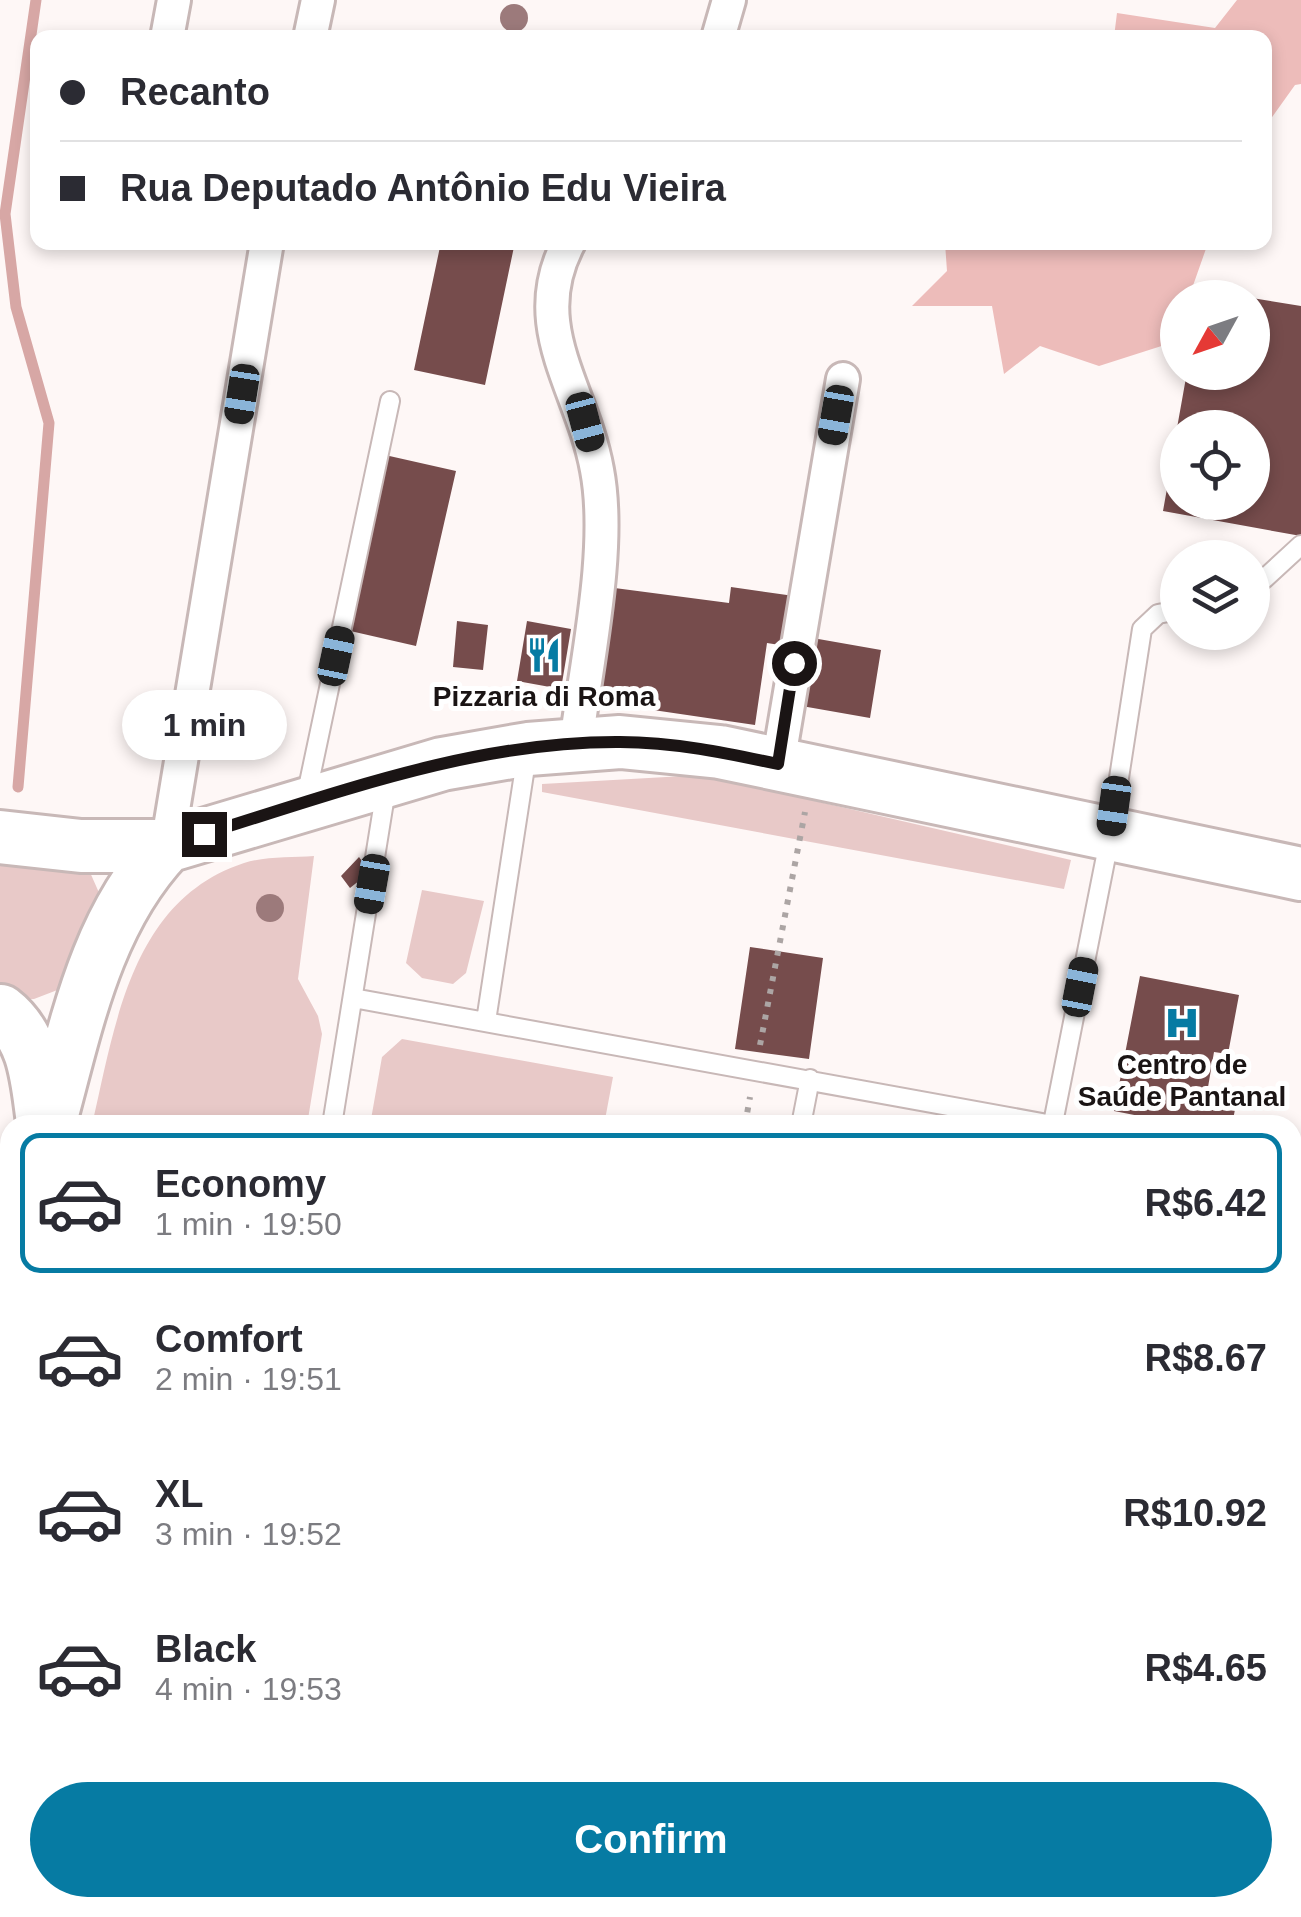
<!DOCTYPE html>
<meta charset="utf-8">
<style>
:root{--surface:#fff;--page:#f7f7f7;--text:#2b2b33;--muted:#7c7c81;--line:#e1e1e2;--accent:#067ba3}
body{margin:0;font-family:Arial,sans-serif;background:var(--page);color:var(--text);height:100vh;display:flex;flex-direction:column;font-size:38px;white-space:nowrap}
*{box-sizing:border-box;margin:0}
p{font-size:32px;color:var(--muted)}
.icon{flex:none;width:55px;height:55px;fill:none;stroke:currentColor;stroke-width:2;stroke-linecap:round;stroke-linejoin:round}
.map{position:relative;flex:1;overflow:hidden}
.drawer{position:absolute;left:0px;top:1115px;width:1302px;height:802px;display:flex;flex-direction:column;background:var(--surface);border-radius:30px 30px 0 0;box-shadow:0 5px 15px #0003}
.drawer>*{flex:none}
.banner{position:absolute;left:30px;top:30px;width:1242px;height:220px;border-radius:20px;box-shadow:0 5px 15px #0003;display:grid;align-content:center;height:220px;padding:0 30px;background:var(--surface)}
.needle{width:65px;rotate:230deg}
.buttons{position:absolute;left:1160px;top:280px;display:grid;gap:20px}
.buttons a{display:grid;place-items:center;width:110px;height:110px;border-radius:50%;background:var(--surface);box-shadow:0 5px 15px #0003;font-size:50px}
.end{position:absolute;width:45px;height:45px;margin:-22px;border:12px solid #1a1414;background:#fff;box-shadow:0 0 0 5px #fff}
.from{border-radius:50%}
.bubble{position:absolute;height:70px;border-radius:35px;background:var(--surface);box-shadow:0 5px 15px #0003;font-size:32px;font-weight:700;line-height:70px;text-align:center}
.car{position:absolute;width:30px;height:60px;margin:-30px -15px;border-radius:12px;box-shadow:0 0 8px 2px #0007;background:linear-gradient(#222 24%,#8ab4d8 0 40%,#222 0 76%,#8ab4d8 0 86%,#222 0)}
.banner b{display:flex;align-items:center;gap:35px;height:95px;font-size:38px}
.banner b+b{border-top:2px solid var(--line)}
.banner i{width:25px;height:25px;background:var(--text)}
ul{padding:18px 0 0;list-style:none}
li{display:flex;align-items:center;gap:30px;height:140px;margin:0 20px 15px;padding:0 10px;border:5px solid transparent;border-radius:20px}
li div{flex:1}
li b{display:block;font-size:38px}
li em{font-style:normal;font-weight:700}
li.selected{border-color:var(--accent)}
li>.icon{width:90px;height:90px;stroke-width:1.5}
.button{display:flex;gap:20px;margin-top:auto;padding:20px 30px}
.button a{flex:1;height:115px;border-radius:60px;background:var(--accent);color:#fff;font-size:40px;font-weight:700;line-height:115px;text-align:center}
.map>svg:first-child{display:block}
.green{fill:#e8c9c8}
.forest{fill:#edbcba}
.lines{fill:none;stroke-linecap:round;stroke-linejoin:round}
.stream{stroke:#d7a7a5;stroke-width:11}
.building{fill:#764c4c}
.service-casing{stroke:#c8b8b7;stroke-width:22}
.minor-casing{stroke:#c8b8b7;stroke-width:38}
.primary-casing{stroke:#c8b8b7;stroke-width:58}
.path{stroke:#aca5a4;stroke-width:6;stroke-dasharray:5 8;stroke-linecap:butt}
.service{stroke:#fff;stroke-width:18}
.minor{stroke:#fff;stroke-width:32}
.primary{stroke:#fff;stroke-width:52}
.tree{fill:#9c7a7b}
.route{stroke:#1a1414;stroke-width:12}
.labels{text-anchor:middle;stroke-width:10;stroke-linejoin:round;paint-order:stroke}
.poi-label{font-size:28px;font-weight:bold;fill:#1a1414;stroke:#fff}
</style>
<div class="map">
<svg width="1301" height="1917" viewBox="0 0 1301 1917">
<rect width="100%" height="100%" fill="#fef7f6"/>
<path class="green" d="M702,775L1071,860L1064,889L542,792V784Z
M0,844L85,861L104,904L73,984L34,999L0,1001Z
M314,856L298,979L318,1016L322,1034L307,1125H92C115,1026 131,900 244,863C265,856 292,858 314,856Z
M422,890L484,901L466,973L453,984L422,978L406,963Z
M402,1039L613,1077L604,1125H370L382,1057Z"/>
<path class="forest" d="M1237,0H1301V84L1295,85L1265,127V38L1114,37L1117,13L1215,28Z
M945,243V242L1208,243L1189,297L1178,298L1174,342L1099,366L1040,346L1004,374L992,306H912L947,271Z"/>
<g class="lines">
<path class="stream" d="M18,787L49,423L16,307L5,214L36,0"/>
</g>
<path class="building" d="M441,242H515L485,385L414,370Z
M1202,289L1240,296V298H1200Z
M1252,298L1301,306V536L1163,511L1176,438L1178,502H1252V428H1177L1187,372H1252Z
M385,455L456,471L416,646L346,630Z
M607,587L729,603L731,587L794,596L786,646L767,643L755,725L592,701Z
M457,621L488,625L483,670L453,667Z
M527,621L571,629L561,689L517,681Z
M807,637L881,650L870,718L796,705Z
M359,857L370,872L350,888L341,876Z
M750,947L823,958L809,1059L735,1049Z
M1140,976L1239,995L1228,1054L1214,1052L1207,1093L1237,1099L1232,1125H1185L1114,1111Z
M1301,1878V1917H1279V1908H1292V1880Z
M556,1908H820L819,1917H599Z"/>
<g class="lines">
<defs>
<path id="service" d="M1252,590L1301,545
M306,797L390,401
M353,998L1053,1125
M486,1021L527,754
M1053,1123L1110,836L1142,629L1158,614L1178,610
M332,1125L386,789
M801,1125L810,1079
M0,1867L10,1868
M217,1908L232,1917
M198,1917L199,1908
M916,1917L917,1908"/>
<path id="minor" d="M167,38L174,0
M310,38L318,0
M718,38L729,0
M569,242C524,326 582,387 597,470C612,548 586,663 576,744
M778,764L843,379
M167,846L267,242"/>
<path id="primary" d="M0,837L81,846H167L442,764L528,749L620,742L720,752L1301,874
M1,1011C36,1038 37,1081 43,1122
M49,1125C76,1027 95,922 167,846
M0,1337L10,1294"/>
</defs>
<use href="#service" class="service-casing"/>
<use href="#minor" class="minor-casing"/>
<use href="#primary" class="primary-casing"/>
<path class="path" d="M760,1045L805,812
M745,1125L750,1097
M496,1908L552,1917
M828,1917L830,1908"/>
<use href="#service" class="service"/>
<use href="#minor" class="minor"/>
<use href="#primary" class="primary"/>
</g>
<g class="tree">
<circle cx="514" cy="18" r="14"/>
<circle cx="270" cy="908" r="14"/>
</g>
<g class="lines">
<path class="route" d="M204,834C339,792 477,741 620,742C674,742 726,753 778,764L794,663"/>
</g>
<defs>
<symbol id="restaurant-bare" viewBox="-9 -9 18 18"><path d="M-5-6h1v4h1v-4h1v4h1v-4h1v5L-1.5 .5V6h-2V.5L-5-1ZM5-6V6H3V1.5H1.5Q1.5-4 5-6Z" fill="#067ba3" stroke="#fff" stroke-width="2.5" paint-order="stroke"/></symbol>
<symbol id="hospital-bare" viewBox="-9 -9 18 18"><path d="M-5-5h3v3.5h4V-5h3V5h-3V1.5h-4V5h-3Z" fill="#067ba3" stroke="#fff" stroke-width="2.5" paint-order="stroke"/></symbol>
</defs>
<g fill-rule="evenodd">
<use href="#restaurant-bare" x="519" y="630" width="50" height="50"/>
<use href="#hospital-bare" x="1157" y="998" width="50" height="50"/>
</g>
<g class="labels">
<g class="poi-label">
<text x="544" y="706">Pizzaria di Roma</text>
<text x="1182" y="1074">Centro de<tspan x="1182" dy="32">Saúde Pantanal</tspan></text>
</g>
</g>
</svg>
<div class="buttons">
<a><svg class="needle" viewBox="-14 -14 28 28"><path d="M0-13l5 13h-10z" fill="#e53935"/><path d="M0 13l5-13h-10z" fill="#7c7c81"/></svg></a>
<a><svg class="icon" aria-label="locate" viewBox="0 0 24 24"><circle cx="12" cy="12" r="6"/><path d="M12 2v4M12 18v4M2 12h4M18 12h4"/></svg></a>
<a><svg class="icon" aria-label="layers" viewBox="0 0 24 24"><path d="M12 4l9 5-9 5-9-5zM3 14l9 5 9-5"/></svg></a>
</div>
<i class="end from" style="left:794px;top:663px"></i>
<i class="end" style="left:204px;top:834px"></i>
<div class="bubble" style="left:122px;top:690px;width:165px">1 min</div>
<i class="car" style="left:242px;top:394px;rotate:189deg"></i>
<i class="car" style="left:836px;top:415px;rotate:190deg"></i>
<i class="car" style="left:585px;top:422px;rotate:165deg"></i>
<i class="car" style="left:336px;top:656px;rotate:12deg"></i>
<i class="car" style="left:1114px;top:806px;rotate:188deg"></i>
<i class="car" style="left:372px;top:884px;rotate:190deg"></i>
<i class="car" style="left:1080px;top:987px;rotate:11deg"></i>
<div class="banner">
<b><i class="from"></i>Recanto</b>
<b><i></i>Rua Deputado Antônio Edu Vieira</b>
</div>
<section class="drawer">
<ul>
<li class="selected"><svg class="icon" aria-label="car" viewBox="0 0 24 24"><path d="M5 17H2v-5l4-1 3-4h7l3 4 3 1v5h-3M9 17h6M6 11h13"/><circle cx="7" cy="17" r="2"/><circle cx="17" cy="17" r="2"/></svg><div><b>Economy</b><p>1 min · 19:50</p></div><em>R$6.42</em></li>
<li><svg class="icon" aria-label="car" viewBox="0 0 24 24"><path d="M5 17H2v-5l4-1 3-4h7l3 4 3 1v5h-3M9 17h6M6 11h13"/><circle cx="7" cy="17" r="2"/><circle cx="17" cy="17" r="2"/></svg><div><b>Comfort</b><p>2 min · 19:51</p></div><em>R$8.67</em></li>
<li><svg class="icon" aria-label="car" viewBox="0 0 24 24"><path d="M5 17H2v-5l4-1 3-4h7l3 4 3 1v5h-3M9 17h6M6 11h13"/><circle cx="7" cy="17" r="2"/><circle cx="17" cy="17" r="2"/></svg><div><b>XL</b><p>3 min · 19:52</p></div><em>R$10.92</em></li>
<li><svg class="icon" aria-label="car" viewBox="0 0 24 24"><path d="M5 17H2v-5l4-1 3-4h7l3 4 3 1v5h-3M9 17h6M6 11h13"/><circle cx="7" cy="17" r="2"/><circle cx="17" cy="17" r="2"/></svg><div><b>Black</b><p>4 min · 19:53</p></div><em>R$4.65</em></li>
</ul>
<div class="button"><a>Confirm</a></div>
</section>
</div>
